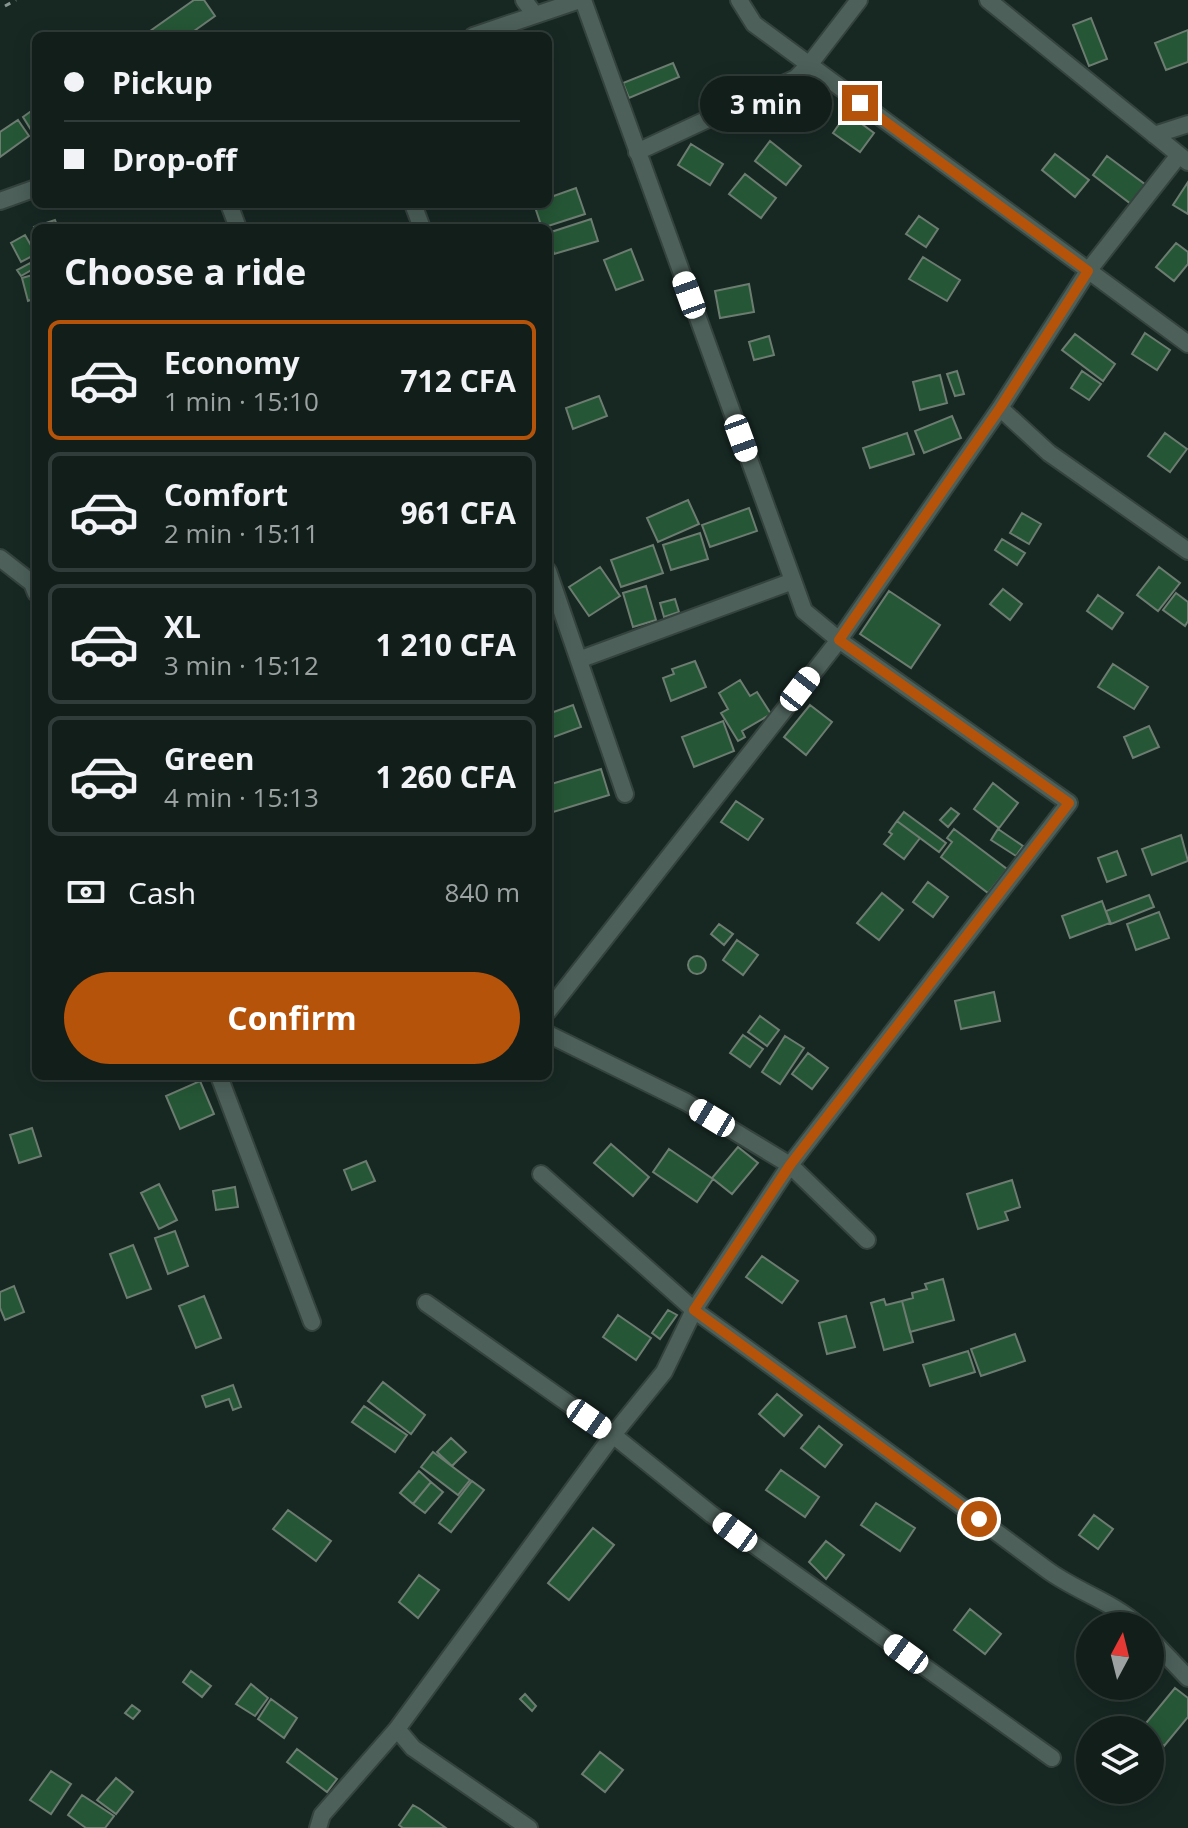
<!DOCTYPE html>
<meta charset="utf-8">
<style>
:root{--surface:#111e1a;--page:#1e2b27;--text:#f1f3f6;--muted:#9ca2a2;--line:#303c39;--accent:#b45309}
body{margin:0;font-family:"Open Sans",sans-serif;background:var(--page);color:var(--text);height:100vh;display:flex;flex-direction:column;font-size:30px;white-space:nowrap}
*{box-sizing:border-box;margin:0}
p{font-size:26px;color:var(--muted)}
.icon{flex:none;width:44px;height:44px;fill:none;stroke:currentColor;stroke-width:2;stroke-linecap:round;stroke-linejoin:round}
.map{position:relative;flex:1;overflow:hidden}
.drawer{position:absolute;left:32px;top:224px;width:520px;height:856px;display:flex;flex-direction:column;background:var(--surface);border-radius:12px;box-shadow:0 4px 20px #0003,0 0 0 2px var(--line)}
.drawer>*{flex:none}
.guide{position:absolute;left:32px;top:32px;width:520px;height:176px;border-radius:12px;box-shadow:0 4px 20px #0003,0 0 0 2px var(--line);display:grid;align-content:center;height:176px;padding:0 32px;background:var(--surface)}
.needle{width:52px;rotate:7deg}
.buttons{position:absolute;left:1076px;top:1612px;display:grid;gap:16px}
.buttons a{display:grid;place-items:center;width:88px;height:88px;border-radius:50%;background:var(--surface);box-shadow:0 4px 20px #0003,0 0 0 2px var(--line);font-size:40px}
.end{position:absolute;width:36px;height:36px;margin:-18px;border:10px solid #b45309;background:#fff;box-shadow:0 0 0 4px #fff}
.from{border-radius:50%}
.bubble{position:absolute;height:56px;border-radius:28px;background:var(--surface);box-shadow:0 4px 20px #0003,0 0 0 2px var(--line);font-size:26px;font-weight:700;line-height:56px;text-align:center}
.car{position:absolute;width:24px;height:48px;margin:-24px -12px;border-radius:10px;box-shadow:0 0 6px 2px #0007;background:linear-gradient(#fff 24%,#345 0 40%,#fff 0 76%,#345 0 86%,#fff 0)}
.guide b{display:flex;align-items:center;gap:28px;height:76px;font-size:30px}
.guide b+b{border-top:2px solid var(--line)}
.guide i{width:20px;height:20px;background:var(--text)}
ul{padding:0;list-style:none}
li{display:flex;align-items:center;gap:24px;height:120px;margin:0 16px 12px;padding:0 16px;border:4px solid var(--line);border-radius:12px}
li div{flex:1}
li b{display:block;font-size:30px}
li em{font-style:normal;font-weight:700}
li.current{border-color:var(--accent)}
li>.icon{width:72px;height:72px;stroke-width:1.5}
h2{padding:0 32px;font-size:36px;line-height:96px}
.pay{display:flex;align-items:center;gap:20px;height:88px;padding:0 32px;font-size:30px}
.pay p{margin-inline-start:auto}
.primary-button{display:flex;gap:16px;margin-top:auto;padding:16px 32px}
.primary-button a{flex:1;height:92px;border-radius:48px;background:var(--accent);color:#fff;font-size:32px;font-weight:700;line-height:92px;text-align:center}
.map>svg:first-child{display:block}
.building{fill:#255736;stroke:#6d7c71;stroke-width:2}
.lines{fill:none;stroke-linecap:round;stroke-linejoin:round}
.minor-casing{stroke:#35433e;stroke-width:20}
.path{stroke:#889691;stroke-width:3;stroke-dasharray:6 6;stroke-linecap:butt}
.minor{stroke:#4d605a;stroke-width:16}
.route{stroke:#b45309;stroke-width:10}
</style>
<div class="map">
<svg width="1188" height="1828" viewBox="0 0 1188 1828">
<rect width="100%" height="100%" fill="#172823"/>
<path class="building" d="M194,0H204L215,16L187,36H143Z
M1091,18L1107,59L1089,66L1073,25Z
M1188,30V62L1166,70L1155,43Z
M673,63L679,77L629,98L623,83Z
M34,109L36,131L33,133L23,117Z
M847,113L874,133L860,152L833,133Z
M18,120L29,136L0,157V132Z
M770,141L801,166L786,185L755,161Z
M691,144L723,164L710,185L678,165Z
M1055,154L1089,180L1075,197L1042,170Z
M1107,156L1146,185L1131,204L1093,175Z
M745,174L776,198L761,218L729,194Z
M1188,182V214L1173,205Z
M576,188L585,214L542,228L534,204H548V198Z
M919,216L938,229L926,247L906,234Z
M591,219L598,241L554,254L548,233Z
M55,220L58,228H36V234L34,227Z
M25,235L36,254L21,262L11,243Z
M1176,243L1188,252V264L1174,281L1156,267Z
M631,249L643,280L616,290L604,260Z
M923,257L960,280L947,301L909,279Z
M30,263L33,269L21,276L17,270Z
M36,274V298L28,301L22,278Z
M749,284L754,312L720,318L715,291Z
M1145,333L1170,350L1157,370L1132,354Z
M1075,334L1115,364L1103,381L1062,350Z
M769,336L774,355L754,360L749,342Z
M957,371L964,394L955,396L947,374Z
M1082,371L1101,384L1089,400L1071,388Z
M940,375L947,403L920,410L913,382Z
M599,396L607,416L573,429L566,408Z
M952,416L961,438L924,453L915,431Z
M907,433L914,454L870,468L863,448Z
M1165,433L1187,449L1170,472L1148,456Z
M688,500L699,524L658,542L647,518Z
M749,508L757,531L710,547L702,525Z
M1022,513L1041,524L1029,544L1010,533Z
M700,533L708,559L671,570L663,545Z
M1002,539L1025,553L1017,565L995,550Z
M653,545L663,573L621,587L611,560Z
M600,567L620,596L589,616L569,587Z
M1159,567L1180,583L1158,611L1137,595Z
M646,586L656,620L633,627L623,593Z
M1003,589L1022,604L1010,620L990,604Z
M889,591L940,625L911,668L860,634Z
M1176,593L1188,602V621L1185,626L1163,610Z
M1098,595L1123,613L1112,629L1087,611Z
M675,599L679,612L664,617L660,603Z
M695,661L706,687L671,701L663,678L674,674L672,669Z
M1113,664L1148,687L1134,709L1098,687Z
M740,680L750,696L757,692L771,714L742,731L745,737L738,741L721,713L728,709L719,693Z
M573,705L581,727L548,739V714Z
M810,705L832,722L806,755L784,737Z
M723,721L734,751L694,767L682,737Z
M1149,726L1159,747L1133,758L1124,737Z
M601,769L609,795L550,813L548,785Z
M993,783L1018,803L999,828L974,809Z
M736,801L763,819L748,840L721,822Z
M951,808L959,814L948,827L940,820Z
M904,812L946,843L939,852L897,821Z
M897,821L920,838L904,859L884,844L892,834L889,832Z
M954,829L1007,869L988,893L941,857L952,842L947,838Z
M998,829L1023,846L1016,856L991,840Z
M1181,835L1188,861L1152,875L1142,849Z
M1117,851L1126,875L1107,882L1098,858Z
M928,882L948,897L933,917L913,902Z
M882,893L903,910L879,940L857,923Z
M1149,895L1154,907L1111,924L1106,911Z
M1102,901L1110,923L1070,938L1062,916Z
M1159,912L1169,938L1136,950L1127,924Z
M719,924L733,934L724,945L711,934Z
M737,940L758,955L743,975L723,960Z
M688 965a9 9 0 1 1 18 0a9 9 0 1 1-18 0Z
M994,992L1000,1021L961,1029L955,1001Z
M760,1016L779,1030L767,1046L748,1032Z
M743,1035L763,1049L750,1067L730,1053Z
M785,1036L804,1048L780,1084L762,1072Z
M808,1053L828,1068L812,1089L792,1074Z
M200,1081L214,1114L180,1129L166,1096Z
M32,1128L41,1156L19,1163L10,1135Z
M611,1144L649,1177L633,1196L594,1163Z
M738,1147L758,1163L732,1194L712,1178Z
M669,1149L713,1179L697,1202L653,1172Z
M366,1161L375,1181L352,1190L344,1170Z
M1012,1180L1020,1207L1005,1212L1008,1220L978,1229L967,1194Z
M159,1184L177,1220L159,1229L141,1193Z
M235,1187L238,1207L216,1210L213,1191Z
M175,1231L188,1266L168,1274L155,1238Z
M133,1245L151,1289L127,1298L110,1254Z
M762,1256L798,1281L782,1303L746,1277Z
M943,1279L954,1320L910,1332L902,1301L913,1298L912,1293L927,1289L925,1284Z
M14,1286L24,1312L5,1320L0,1308V1292Z
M204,1296L221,1338L196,1348L179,1306Z
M884,1299L886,1305L902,1301L913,1342L884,1350L871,1303Z
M668,1310L677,1315L660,1339L652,1333Z
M618,1315L651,1338L636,1360L603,1337Z
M846,1316L855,1347L827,1354L819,1323Z
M1015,1334L1025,1361L981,1376L971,1349Z
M968,1351L975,1372L930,1386L923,1365Z
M383,1382L425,1415L411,1434L368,1401Z
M233,1385L241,1407L233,1410L229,1399L206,1407L202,1396Z
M777,1394L802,1415L784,1436L759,1414Z
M364,1406L407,1435L395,1452L352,1422Z
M819,1426L842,1445L825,1467L801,1448Z
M451,1438L466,1452L452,1466L437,1452Z
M433,1452L470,1480L458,1495L421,1467Z
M781,1470L819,1497L805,1517L766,1490Z
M419,1471L431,1482L413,1504L400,1493Z
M472,1481L484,1490L451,1532L439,1523Z
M431,1482L443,1492L425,1513L413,1504Z
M876,1503L915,1528L900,1551L861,1525Z
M288,1510L331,1541L316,1561L273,1529Z
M1094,1515L1113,1529L1098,1549L1079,1535Z
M593,1528L614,1545L569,1600L548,1583Z
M826,1541L844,1555L826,1579L809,1562Z
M419,1575L439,1590L418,1618L399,1602Z
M970,1609L1001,1634L985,1654L954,1630Z
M191,1671L211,1686L202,1697L183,1682Z
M251,1684L268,1698L255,1716L236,1704Z
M1175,1688L1188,1698V1717L1164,1746L1150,1734V1730L1142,1728Z
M525,1694L536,1706L532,1711L520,1699Z
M271,1699L297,1718L284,1738L258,1719Z
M132,1705L140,1711L133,1719L125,1713Z
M1150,1740L1162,1750L1155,1759L1150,1754Z
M297,1749L337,1779L327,1792L287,1762Z
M600,1752L623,1770L605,1792L582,1774Z
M51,1771L71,1784L51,1814L30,1800Z
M116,1778L133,1792L116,1814L97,1800Z
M82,1795L114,1816L105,1828H86L68,1815Z
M413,1805L420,1809L446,1828H403L399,1825Z"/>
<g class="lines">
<defs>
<path id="minor" d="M524,0L535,15
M739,0L754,24L1188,344
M988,0L1188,162
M473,36L580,0
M1154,135L1188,124
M637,152L796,78L809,65L859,0
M0,201L36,188
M229,204L238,228
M413,204L422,228
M1000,408L1049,453L1188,551
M0,558L32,583L36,593
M548,571L625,794
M581,659L793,581
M548,1011L839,640L1000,408L1088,271L1179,155
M548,1034L686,1102L790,1165L1069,803L839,640L804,611L583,0
M219,1076L312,1322
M867,1240L790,1165L694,1310C812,1395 929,1482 1046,1569C1075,1591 1112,1601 1139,1626
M426,1303L613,1435L711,1514L1052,1758
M1150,1638L1188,1678
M397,1729L413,1748L529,1828
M318,1828L322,1815L397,1729L613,1435L664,1372L694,1310L541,1174"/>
</defs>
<use href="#minor" class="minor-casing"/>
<path class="path" d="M5,6L16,0"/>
<use href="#minor" class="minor"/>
</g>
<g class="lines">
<path class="route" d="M860,103L1088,271L1000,408L839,640L1069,803L790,1165L694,1310L979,1519"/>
</g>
</svg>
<div class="buttons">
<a><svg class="needle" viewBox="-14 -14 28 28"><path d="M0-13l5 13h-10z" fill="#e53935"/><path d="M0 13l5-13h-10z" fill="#9ca2a2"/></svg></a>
<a><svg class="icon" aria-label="layers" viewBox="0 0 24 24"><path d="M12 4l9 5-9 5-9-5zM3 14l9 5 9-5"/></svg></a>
</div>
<i class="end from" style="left:979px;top:1519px"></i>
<i class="end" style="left:860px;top:103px"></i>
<div class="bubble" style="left:700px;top:76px;width:132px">3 min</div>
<i class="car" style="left:689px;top:295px;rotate:340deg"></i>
<i class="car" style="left:741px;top:438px;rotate:160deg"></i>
<i class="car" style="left:800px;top:689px;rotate:38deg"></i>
<i class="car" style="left:712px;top:1118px;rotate:301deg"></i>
<i class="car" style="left:589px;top:1419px;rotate:125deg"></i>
<i class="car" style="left:735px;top:1532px;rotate:306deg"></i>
<i class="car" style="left:906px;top:1654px;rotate:306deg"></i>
<div class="guide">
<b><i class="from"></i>Pickup</b>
<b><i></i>Drop-off</b>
</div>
<section class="drawer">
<h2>Choose a ride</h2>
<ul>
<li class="current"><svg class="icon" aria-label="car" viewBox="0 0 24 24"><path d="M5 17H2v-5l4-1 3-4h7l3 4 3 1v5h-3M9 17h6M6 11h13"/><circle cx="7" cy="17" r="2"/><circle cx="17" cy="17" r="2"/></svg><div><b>Economy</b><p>1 min · 15:10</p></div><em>712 CFA</em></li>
<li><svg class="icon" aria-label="car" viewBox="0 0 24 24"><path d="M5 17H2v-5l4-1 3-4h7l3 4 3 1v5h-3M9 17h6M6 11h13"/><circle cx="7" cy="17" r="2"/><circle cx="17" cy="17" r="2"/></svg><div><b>Comfort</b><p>2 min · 15:11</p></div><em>961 CFA</em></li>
<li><svg class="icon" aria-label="car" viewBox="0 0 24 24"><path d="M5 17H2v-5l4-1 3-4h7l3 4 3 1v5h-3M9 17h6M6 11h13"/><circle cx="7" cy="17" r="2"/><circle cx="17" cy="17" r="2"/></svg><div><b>XL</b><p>3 min · 15:12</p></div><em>1 210 CFA</em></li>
<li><svg class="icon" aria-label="car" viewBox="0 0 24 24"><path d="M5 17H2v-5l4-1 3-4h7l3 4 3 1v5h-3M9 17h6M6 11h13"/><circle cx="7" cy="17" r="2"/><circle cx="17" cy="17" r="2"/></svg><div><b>Green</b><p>4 min · 15:13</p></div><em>1 260 CFA</em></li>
</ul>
<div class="pay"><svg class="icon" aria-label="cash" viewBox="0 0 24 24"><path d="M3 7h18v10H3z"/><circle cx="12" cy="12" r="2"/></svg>Cash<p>840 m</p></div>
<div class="primary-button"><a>Confirm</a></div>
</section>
</div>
